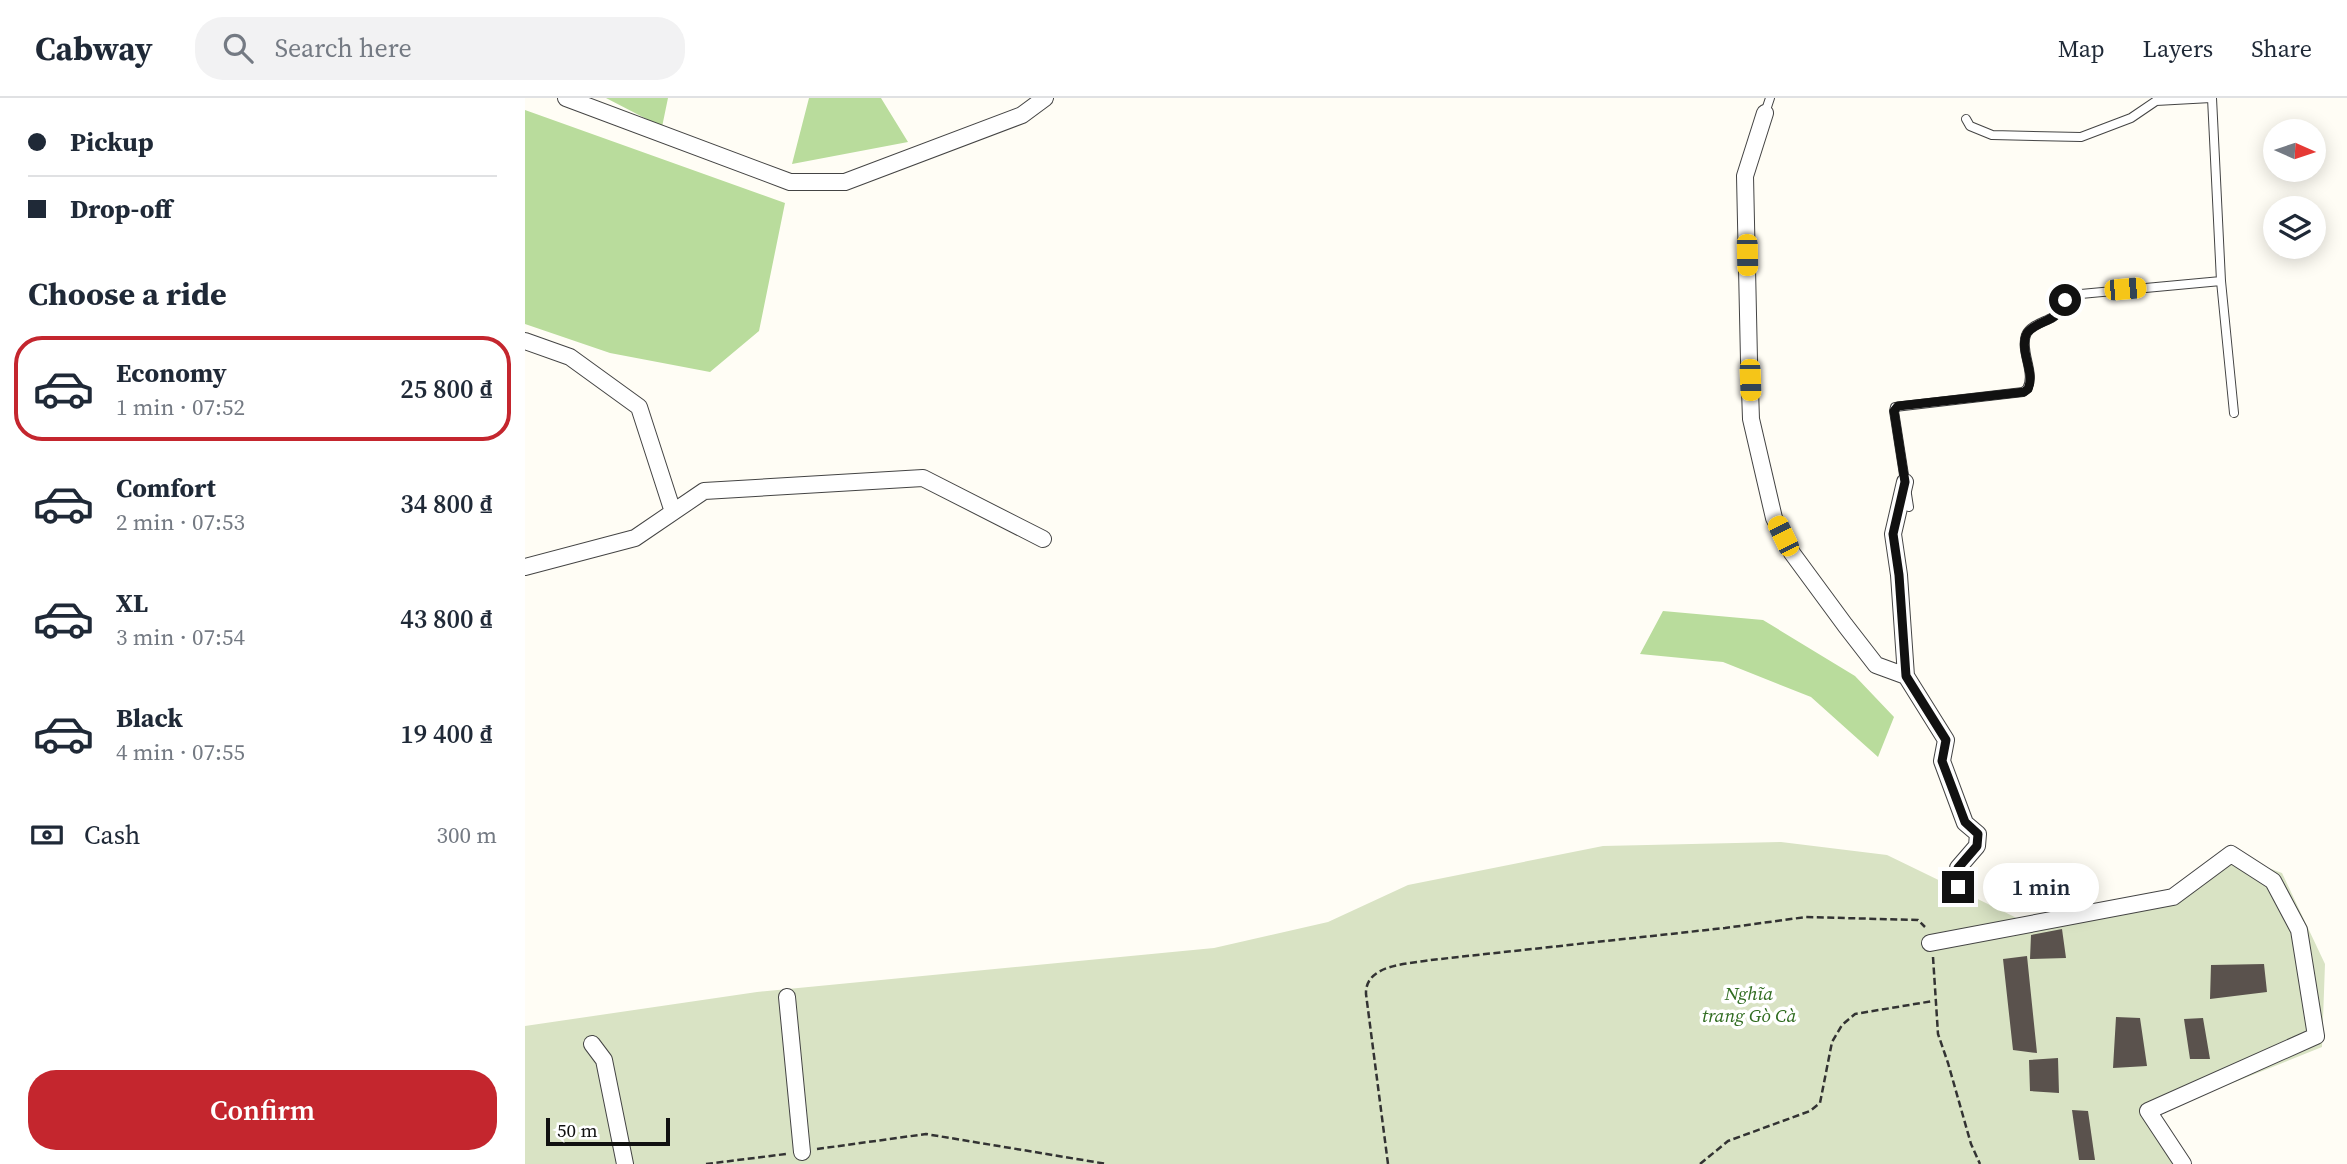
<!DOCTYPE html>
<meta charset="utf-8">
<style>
:root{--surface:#fff;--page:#f2f2f3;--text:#1f2937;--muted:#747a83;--line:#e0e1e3;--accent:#c4262e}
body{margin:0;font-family:"Source Serif 4",serif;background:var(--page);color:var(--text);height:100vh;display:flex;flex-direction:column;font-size:26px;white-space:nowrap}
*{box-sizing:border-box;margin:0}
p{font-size:23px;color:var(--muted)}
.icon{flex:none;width:38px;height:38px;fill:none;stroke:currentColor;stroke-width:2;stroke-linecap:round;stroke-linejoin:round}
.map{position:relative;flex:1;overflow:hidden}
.sheet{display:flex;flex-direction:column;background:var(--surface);width:525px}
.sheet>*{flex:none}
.banner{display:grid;align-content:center;height:154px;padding:0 28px;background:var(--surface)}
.needle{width:46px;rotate:93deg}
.controls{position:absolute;left:1738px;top:21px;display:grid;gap:14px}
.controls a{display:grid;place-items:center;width:63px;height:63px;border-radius:50%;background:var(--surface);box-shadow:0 4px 18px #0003;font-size:35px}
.scale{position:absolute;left:21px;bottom:18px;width:124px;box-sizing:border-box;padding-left:7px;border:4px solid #111;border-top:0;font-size:19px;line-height:24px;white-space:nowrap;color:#111;-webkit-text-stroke:5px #fff;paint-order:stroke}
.end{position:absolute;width:32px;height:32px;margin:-16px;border:9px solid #111;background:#fff;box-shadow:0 0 0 4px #fff}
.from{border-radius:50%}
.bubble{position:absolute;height:49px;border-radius:24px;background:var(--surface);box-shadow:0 4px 18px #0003;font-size:23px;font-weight:600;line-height:49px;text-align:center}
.car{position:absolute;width:21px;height:42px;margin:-21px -10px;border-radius:9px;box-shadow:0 0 5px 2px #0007;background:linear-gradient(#f5c518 24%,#345 0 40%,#f5c518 0 76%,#345 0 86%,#f5c518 0)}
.banner b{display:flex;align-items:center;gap:24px;height:66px;font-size:26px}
.banner b+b{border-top:2px solid var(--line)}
.banner i{width:18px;height:18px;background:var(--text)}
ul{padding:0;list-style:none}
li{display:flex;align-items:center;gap:21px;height:105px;margin:0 14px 10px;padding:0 14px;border:4px solid transparent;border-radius:28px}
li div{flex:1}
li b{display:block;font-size:26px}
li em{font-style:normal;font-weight:600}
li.on{border-color:var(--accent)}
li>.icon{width:63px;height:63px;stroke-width:1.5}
h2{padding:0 28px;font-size:32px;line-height:84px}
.pay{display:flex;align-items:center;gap:18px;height:77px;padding:0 28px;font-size:26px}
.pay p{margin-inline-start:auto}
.cta{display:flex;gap:14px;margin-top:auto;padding:14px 28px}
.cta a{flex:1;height:80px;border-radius:28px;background:var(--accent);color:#fff;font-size:28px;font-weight:600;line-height:80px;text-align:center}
header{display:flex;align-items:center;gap:42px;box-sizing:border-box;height:98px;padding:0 35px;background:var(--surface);border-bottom:2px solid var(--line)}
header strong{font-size:33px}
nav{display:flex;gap:38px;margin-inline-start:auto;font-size:24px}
.search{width:490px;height:63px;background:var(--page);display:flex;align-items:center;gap:18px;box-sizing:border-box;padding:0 24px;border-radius:28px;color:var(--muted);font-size:26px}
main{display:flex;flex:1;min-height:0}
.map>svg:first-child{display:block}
.forest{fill:#b9dc9c}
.cemetery{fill:#d9e3c4}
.building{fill:#5a524d}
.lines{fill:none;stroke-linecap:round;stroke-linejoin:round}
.lane-casing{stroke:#444;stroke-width:10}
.street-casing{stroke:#444;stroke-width:18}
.path{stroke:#333;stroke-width:2.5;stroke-dasharray:7 3.5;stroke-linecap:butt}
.lane{stroke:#fff;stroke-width:8}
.street{stroke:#fff;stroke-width:16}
.route{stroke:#111;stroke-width:9}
.labels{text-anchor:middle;stroke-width:7;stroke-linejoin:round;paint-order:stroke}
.park-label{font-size:19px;font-style:italic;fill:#2f6b1f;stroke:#fff}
</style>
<header>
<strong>Cabway</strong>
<div class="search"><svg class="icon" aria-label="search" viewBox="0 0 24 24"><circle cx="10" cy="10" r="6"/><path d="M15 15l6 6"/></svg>Search here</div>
<nav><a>Map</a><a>Layers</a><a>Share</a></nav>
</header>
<main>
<section class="sheet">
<div class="banner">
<b><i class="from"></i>Pickup</b>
<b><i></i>Drop-off</b>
</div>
<h2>Choose a ride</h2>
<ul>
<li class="on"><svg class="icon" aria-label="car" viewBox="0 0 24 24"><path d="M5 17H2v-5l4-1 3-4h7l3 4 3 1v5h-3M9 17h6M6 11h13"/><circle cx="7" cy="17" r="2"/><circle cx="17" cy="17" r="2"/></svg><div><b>Economy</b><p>1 min · 07:52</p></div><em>25 800 ₫</em></li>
<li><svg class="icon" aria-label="car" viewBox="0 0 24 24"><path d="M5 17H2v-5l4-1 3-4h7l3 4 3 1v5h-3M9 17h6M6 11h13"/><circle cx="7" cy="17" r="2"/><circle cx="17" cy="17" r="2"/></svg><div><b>Comfort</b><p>2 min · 07:53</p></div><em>34 800 ₫</em></li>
<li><svg class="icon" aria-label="car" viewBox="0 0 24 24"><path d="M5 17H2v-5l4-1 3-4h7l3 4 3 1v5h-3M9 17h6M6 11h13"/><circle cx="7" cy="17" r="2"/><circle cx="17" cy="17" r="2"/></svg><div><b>XL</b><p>3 min · 07:54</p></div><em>43 800 ₫</em></li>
<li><svg class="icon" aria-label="car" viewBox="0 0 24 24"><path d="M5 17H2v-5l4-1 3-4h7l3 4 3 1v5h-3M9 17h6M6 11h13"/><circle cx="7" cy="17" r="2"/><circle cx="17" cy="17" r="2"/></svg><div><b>Black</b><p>4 min · 07:55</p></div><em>19 400 ₫</em></li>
</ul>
<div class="pay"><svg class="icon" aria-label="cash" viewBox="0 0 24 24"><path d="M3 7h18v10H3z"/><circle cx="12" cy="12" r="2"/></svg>Cash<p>300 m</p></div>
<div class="cta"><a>Confirm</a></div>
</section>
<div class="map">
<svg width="1822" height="1066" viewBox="0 0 1822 1066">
<rect width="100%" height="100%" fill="#fffdf5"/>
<path class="forest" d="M81,0H143L137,29Z
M284,0H356L383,44L267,66Z
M0,12L260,105L234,233L185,274L85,255L0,226Z
M1138,513L1238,522L1330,578L1369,619L1353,659L1286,599L1198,564L1115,556Z"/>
<path class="cemetery" d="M1256,744L1362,757L1500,824L1664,789L1698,753L1757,775L1800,866L1797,949L1630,1016L1663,1066H0V928L232,894L689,850L803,824L883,787L1078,748Z"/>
<path class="building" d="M1537,831L1541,860L1505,861L1506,837Z
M1502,858L1512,955L1488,952L1478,861Z
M1739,866L1742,894L1685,901L1686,867Z
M1591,919L1615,920L1622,968L1588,970Z
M1678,920L1685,961H1665L1659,921Z
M1533,960L1534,995L1505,993L1504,962Z
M1547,1012L1563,1013L1570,1062H1554Z"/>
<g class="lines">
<defs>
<path id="lane" d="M1687,0L1696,183L1709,315
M1240,15L1245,0
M1441,21L1445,28L1467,37L1556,39L1606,20L1631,3L1686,0
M1384,409L1369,313L1370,309L1498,294L1502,291C1511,275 1495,254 1501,237C1505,227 1520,224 1528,219C1536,214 1539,204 1545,197L1696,183"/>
<path id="street" d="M41,0L265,84H320L497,17L520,0
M1240,15L1220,78L1224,262L1226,321L1249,420L1267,455L1320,527L1351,567L1381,578L1421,642L1417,663L1440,725L1453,736L1452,748L1433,770V789
M0,243L45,259L114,309L148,414
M1380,384L1368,436L1374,477L1381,578
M0,469L110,440L179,393L398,380L518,441
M1405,845L1648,799L1706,756L1748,783L1774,832L1791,938L1623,1013L1658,1066
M262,899L277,1054
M67,946L79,962L100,1066"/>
</defs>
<use href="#lane" class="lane-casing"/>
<use href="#street" class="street-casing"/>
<path class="path" d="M1408,859L1413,936L1423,965L1446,1046L1455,1066
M292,1051L401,1036L582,1066
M181,1066L261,1056
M863,1066L841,896C840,866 883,866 906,862L1200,830L1281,819L1393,822L1400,829
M1175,1066L1203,1043L1285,1013L1295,1005L1307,944L1317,927L1330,916L1408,903"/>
<use href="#lane" class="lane"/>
<use href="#street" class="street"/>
</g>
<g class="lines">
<path class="route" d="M1433,789V770L1452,748L1453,736L1440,724L1417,663L1421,642L1381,578L1374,477L1368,436L1380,384L1369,313L1373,308L1499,294L1503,291C1511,274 1493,252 1502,235C1508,226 1523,224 1531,217C1535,213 1538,207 1540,202"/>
</g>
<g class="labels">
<g class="park-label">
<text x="1224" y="902">Nghĩa<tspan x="1224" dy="22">trang Gò Cà</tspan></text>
</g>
</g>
</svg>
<div class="controls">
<a><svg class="needle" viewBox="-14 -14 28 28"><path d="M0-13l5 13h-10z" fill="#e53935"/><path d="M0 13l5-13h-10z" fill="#747a83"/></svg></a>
<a><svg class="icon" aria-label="layers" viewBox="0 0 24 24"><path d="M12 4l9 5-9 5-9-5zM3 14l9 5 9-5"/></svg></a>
</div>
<div class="scale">50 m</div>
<i class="end from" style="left:1540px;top:202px"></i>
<i class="end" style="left:1433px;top:789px"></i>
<div class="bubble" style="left:1458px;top:765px;width:116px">1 min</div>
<i class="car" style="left:1222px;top:157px;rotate:179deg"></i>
<i class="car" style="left:1600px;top:191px;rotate:85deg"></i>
<i class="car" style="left:1225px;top:282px;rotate:178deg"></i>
<i class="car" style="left:1258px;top:438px;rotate:334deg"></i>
</div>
</main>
